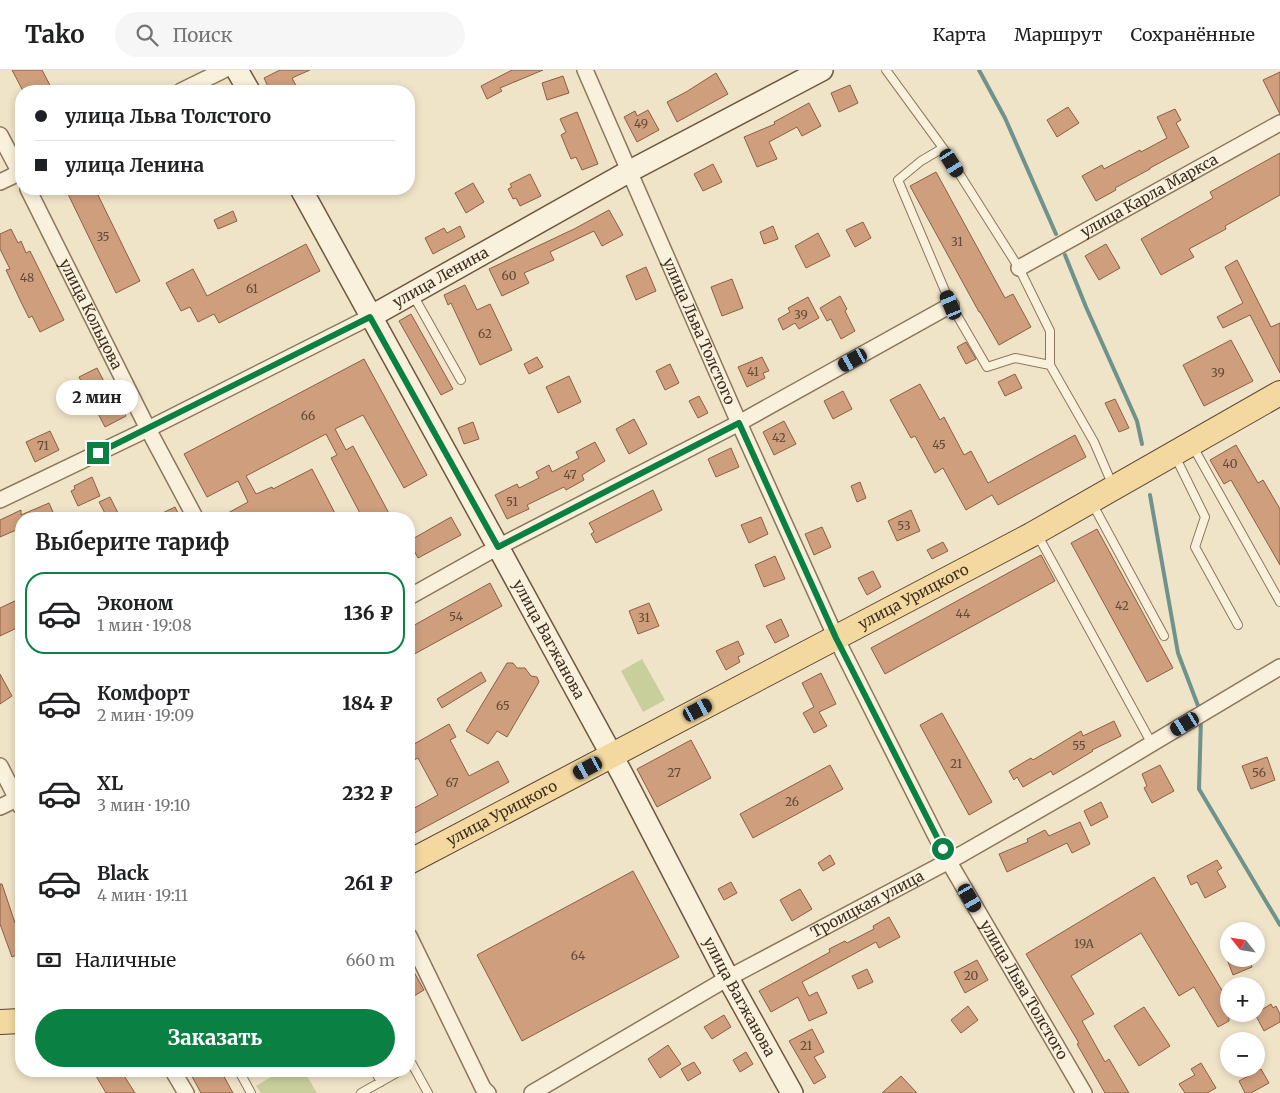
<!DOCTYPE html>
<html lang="ru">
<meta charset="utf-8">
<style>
:root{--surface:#fff;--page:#f6f6f6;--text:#202124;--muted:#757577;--line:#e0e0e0;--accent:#0b8043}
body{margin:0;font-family:Merriweather,serif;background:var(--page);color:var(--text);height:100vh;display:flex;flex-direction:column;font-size:19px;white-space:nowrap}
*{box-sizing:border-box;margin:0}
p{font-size:16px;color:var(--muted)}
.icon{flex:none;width:28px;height:28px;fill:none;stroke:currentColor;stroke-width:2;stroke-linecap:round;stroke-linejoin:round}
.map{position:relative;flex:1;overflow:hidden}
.panel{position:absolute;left:15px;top:442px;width:400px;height:565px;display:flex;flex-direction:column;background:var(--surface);border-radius:20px;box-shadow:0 2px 8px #0003}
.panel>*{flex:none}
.guide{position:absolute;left:15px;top:15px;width:400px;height:110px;border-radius:20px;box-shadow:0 2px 8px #0003;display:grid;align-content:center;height:110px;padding:0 20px;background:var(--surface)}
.needle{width:32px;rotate:300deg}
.fabs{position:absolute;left:1220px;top:852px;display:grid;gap:10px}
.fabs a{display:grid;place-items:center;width:45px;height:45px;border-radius:50%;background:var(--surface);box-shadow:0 2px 8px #0003;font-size:25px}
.end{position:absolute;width:22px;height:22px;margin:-11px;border:6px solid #0b8043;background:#fff;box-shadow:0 0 0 2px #fff}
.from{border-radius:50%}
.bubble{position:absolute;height:35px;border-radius:18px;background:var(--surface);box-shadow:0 2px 8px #0003;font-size:16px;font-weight:800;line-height:35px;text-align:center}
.car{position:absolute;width:15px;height:30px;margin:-15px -8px;border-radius:6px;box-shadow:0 0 4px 1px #0007;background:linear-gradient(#222 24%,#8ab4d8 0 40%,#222 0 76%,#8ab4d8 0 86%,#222 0)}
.guide b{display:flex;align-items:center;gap:18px;height:48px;font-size:19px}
.guide b+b{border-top:1px solid var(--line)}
.guide i{width:12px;height:12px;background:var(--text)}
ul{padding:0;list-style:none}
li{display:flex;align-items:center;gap:15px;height:82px;margin:0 10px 8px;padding:0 10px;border:2px solid transparent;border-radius:20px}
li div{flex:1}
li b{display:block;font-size:19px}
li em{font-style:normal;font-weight:800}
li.active{border-color:var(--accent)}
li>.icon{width:45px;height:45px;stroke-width:1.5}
h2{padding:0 20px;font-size:22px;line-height:60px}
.pay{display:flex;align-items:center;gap:12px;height:55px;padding:0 20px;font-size:19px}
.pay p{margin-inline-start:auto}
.action{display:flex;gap:10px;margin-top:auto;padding:10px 20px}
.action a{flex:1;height:58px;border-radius:30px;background:var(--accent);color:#fff;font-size:20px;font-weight:800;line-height:58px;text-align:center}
header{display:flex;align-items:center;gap:30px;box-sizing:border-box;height:70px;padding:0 25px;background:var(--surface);border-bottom:1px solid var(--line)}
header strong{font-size:24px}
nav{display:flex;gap:28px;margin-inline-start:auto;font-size:18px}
.search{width:350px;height:45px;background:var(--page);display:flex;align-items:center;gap:12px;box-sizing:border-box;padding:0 18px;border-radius:28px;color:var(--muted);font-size:19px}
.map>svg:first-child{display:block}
.green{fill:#c9cf9b}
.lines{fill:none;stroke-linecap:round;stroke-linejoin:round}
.stream{stroke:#6f938a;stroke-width:4}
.building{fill:#cf9f7d;stroke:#8d5f41}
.lane-casing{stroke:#8d765c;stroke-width:10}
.street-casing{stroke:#8d765c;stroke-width:18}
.secondary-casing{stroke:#6f573f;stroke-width:24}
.primary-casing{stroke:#5b4430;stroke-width:26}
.lane{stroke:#faf1dc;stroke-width:8}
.street{stroke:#faf1dc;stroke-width:15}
.secondary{stroke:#faf1dc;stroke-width:21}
.primary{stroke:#f3d9a0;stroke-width:24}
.route{stroke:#0b8043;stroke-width:6}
.labels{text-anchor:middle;stroke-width:5;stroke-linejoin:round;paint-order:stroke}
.number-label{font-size:12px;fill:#624a37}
.street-label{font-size:15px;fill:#3d2e20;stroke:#f7eed8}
</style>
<header>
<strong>Tako</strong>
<div class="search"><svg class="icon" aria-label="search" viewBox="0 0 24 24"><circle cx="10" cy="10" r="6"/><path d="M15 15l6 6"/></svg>Поиск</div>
<nav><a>Карта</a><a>Маршрут</a><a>Сохранённые</a></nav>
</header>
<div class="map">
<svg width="1280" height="1023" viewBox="0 0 1280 1023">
<rect width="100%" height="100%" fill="#f0e4c8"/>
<path class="green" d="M642,589L665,630L643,642L621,601Z
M281,1001H304L317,1023H261L256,1016Z"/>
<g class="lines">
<path class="stream" d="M979,0L1005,48L1056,164
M1065,185L1086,237L1137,351L1142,374
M1150,425L1178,583L1200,641
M1201,648L1199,719L1280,855"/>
</g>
<path class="building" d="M12,0H42L53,21H23Z
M280,0H310L292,8L299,21H270L264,8Z
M512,0H543L500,18L502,21L487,29L481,16Z
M1280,2V44L1263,10Z
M716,3L728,24L677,52L667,32L686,22Z
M563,6L569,23L547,30L542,13Z
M850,15L858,33L839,42L831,23Z
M809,33L821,56L802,66L797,57L769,72L777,89L757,97L744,67L775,54L774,52Z
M1068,37L1079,53L1057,67L1047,50Z
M1175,39L1181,50L1176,53L1189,77L1150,98V99L1115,118L1116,120L1096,131L1082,106L1102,95L1104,99L1140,80L1141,82L1167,68L1157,47Z
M648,40L659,60L637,72L624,47L635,41L637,46Z
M577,42L598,94L582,100L576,87L571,89L561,65L566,62L560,49Z
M1280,83V125L1225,156L1226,159L1189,179L1194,187L1161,205L1141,169L1213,128L1210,122Z
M713,94L722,112L703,121L694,104Z
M936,102L1005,228L1013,224L1031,257L999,275L980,242H979L910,116Z
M530,104L541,126L520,136L516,128L513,129L508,119L512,117L510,114Z
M473,113L484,132L466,143L455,123Z
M74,119H95L140,211L116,223L67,122Z
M609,140L623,165L602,176L594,161L550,182L554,190L524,203L529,213L502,226L489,199L574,159Z
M233,141L237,151L218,159L214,150Z
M863,152L871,168L855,177L846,160Z
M460,156L465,167L433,184L425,168L444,158L447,163Z
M773,156L778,169L764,174L760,162Z
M11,159L18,173L21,171L26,183L30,181L64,250L40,262L32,246L29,248L21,232L6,200L10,199L0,179V164Z
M818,163L830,186L806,198L795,176Z
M306,174L320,201L219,253L214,244L198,252L190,237L181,241L166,213L193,199L207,226Z
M1106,174L1120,198L1099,210L1085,186Z
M1237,190L1271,257L1280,253V303L1250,245L1223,258L1217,247L1243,233L1225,197Z
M646,197L656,221L636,230L626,206Z
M732,209L743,238L722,246L711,217Z
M465,215L477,240L490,234L512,280L480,295L451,233L448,235L444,225Z
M840,226L847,239L845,241L855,261L841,269L831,249L827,251L820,238Z
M808,227L819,248L799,259L795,253L783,260L778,249L790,242L788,238Z
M411,244L453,319L441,325L399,251Z
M1231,270L1253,311L1204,336L1183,295Z
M966,272L976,289L966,294L957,277Z
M537,287L543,297L529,304L524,294Z
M762,287L769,301L763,303L765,308L747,317L738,297Z
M364,289L427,405L404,418L363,345L335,359L346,380L353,376L392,449H363L331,388L337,385L326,364L246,406L256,424L272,417L273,419L312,399L338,449H217L248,432L238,411L207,427L184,384Z
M670,294L679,313L665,320L656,301Z
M97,298L110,323L113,321L126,346L105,357L79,307Z
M1015,304L1022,318L1005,326L998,312Z
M569,306L581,332L558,343L546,317Z
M920,314L940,350L944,347L964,385L971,381L988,413L1075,365L1086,387L998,435L992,425L966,440L943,398L935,403L915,366L911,368L890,330Z
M843,321L852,339L833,349L824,331Z
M699,326L708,343L698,348L689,331Z
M1115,329L1129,358L1119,362L1105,333Z
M634,349L647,374L629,384L616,359Z
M784,351L796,374L774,385L763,362Z
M473,352L479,369L464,374L458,358Z
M50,361L59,380L35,392L26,372Z
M595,372L605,391L582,405L584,410L566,420L564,417L527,435L529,439L507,449L495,425L517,414L519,418L539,408L536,402L549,395L552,402L579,388L576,382Z
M1236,375L1258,413L1263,410L1280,439V495L1231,410L1224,414L1210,390Z
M731,378L739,397L716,407L708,389Z
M92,407L100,426L78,436L71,421L75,419L74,416Z
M860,412L866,428L857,432L851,416Z
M653,420L662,440L596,473L591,464L594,462L589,453Z
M110,427L121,449H108L99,432Z
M49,433L56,449H21V458L0,467V450L21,440V445Z
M175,437L181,449H150Z
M911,440L920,461L897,471L888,451Z
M451,447L461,465L418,488L409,471Z
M761,447L768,464L749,473L741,455Z
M822,457L831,477L814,485L805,464Z
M1097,459L1173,598L1147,612L1071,473Z
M943,472L948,481L932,489L927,480Z
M1041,485L1055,511L885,604L871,578Z
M775,486L785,509L764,517L755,495Z
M873,501L881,517L867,525L858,508Z
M490,513L502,536L409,587V558Z
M21,528V556L0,566V538Z
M649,533L659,556L638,564L629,541Z
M781,549L789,566L775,573L766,556Z
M738,571L744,584L738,587L740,592L726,600L716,581Z
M507,593H513L517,598H525L531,606L537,607L539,612L507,667L497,661L488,674L466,661Z
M481,602L486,611L442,638L437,629Z
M821,603L836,634L819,642L827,656L814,663L803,643L814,637L802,613Z
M0,604L12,626L0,634Z
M942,643L992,732L969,745L920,655Z
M1114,651L1121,666L1092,680L1093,681L1053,705L1051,701L1023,717L1017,707L1014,710L1009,701L1031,688L1033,690L1081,661L1083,666Z
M449,654L456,667L450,670L469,706L498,691L509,712L409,766V741L438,725L418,688L414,690L409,677Z
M691,670L711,708L657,737L637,699Z
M1267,687L1275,710L1251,719L1242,696Z
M830,695L843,719L753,768L740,744Z
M1160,695L1174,721L1152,733L1144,718L1147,716L1142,704Z
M1101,732L1108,747L1091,756L1084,741Z
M1080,752L1090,774L1072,783L1067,773L1007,802L999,784L1028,772L1027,769L1045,760L1049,766Z
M830,785L835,794L823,801L818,793Z
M1217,790L1222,798L1217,801L1226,817L1205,828L1197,812L1191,815L1187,806Z
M633,801L679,887L522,971L477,885Z
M1154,807L1229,932V951L1218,957L1194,917L1179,926L1141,863L1071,906L1094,944L1082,951L1105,992L1109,989L1129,1023H1105L1077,974L1079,973L1026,884Z
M731,812L737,823L724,830L718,819Z
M0,814H2L15,853L21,851V883L12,887L0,854Z
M800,819L812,839L792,851L780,830Z
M889,847L900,867L879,878L876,872L802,912L809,926L817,922L827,943L809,951L798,927L771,942L759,921L830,882L829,879L845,871L847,873L874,859L873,856Z
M1227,889H1249L1252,897L1233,905Z
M977,890L988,910L965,923L954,902Z
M409,893L424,920L409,929Z
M867,899L873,912L858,919L852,906Z
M1271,934L1273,938L1276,936L1280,944V952L1264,961L1255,944Z
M968,936L978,950L961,963L951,950Z
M1144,937L1170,976L1139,996L1114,956Z
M724,945L731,957L712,969L704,957Z
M812,959L824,982L814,987L826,1007L814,1014L789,971Z
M668,975L681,994L660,1008L648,989Z
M746,982L753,994L740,1002L733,990Z
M694,992L701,1003L688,1011L681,999Z
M1201,993L1216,1018L1207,1023H1185L1179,1014L1195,1005L1191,999Z
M1261,999L1269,1013L1251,1023H1245L1239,1011Z
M93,1001H121L135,1023H106Z
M189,1001H221L233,1023H201Z
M901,1006L917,1023H882Z"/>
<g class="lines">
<defs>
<path id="lane" d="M886,0L943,78L1019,198L1050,261V295L1094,372L1113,416
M943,78L921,91L898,110L951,235L987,297L1015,288L1050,295
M413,225L461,310
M1192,375L1280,532
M1175,386L1205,447L1195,477L1238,555
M1092,433L1164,566
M1037,464L1152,674
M409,996L412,994L428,1023
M239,1001L251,1023
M375,1001L381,1012
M361,1023L400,1001"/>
<g id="street">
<path id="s1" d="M585,0L739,353L838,572L949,792L1084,1023"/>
<path d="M181,21L224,0"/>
<path d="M0,65L21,105"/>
<path d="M0,112L21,102"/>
<path id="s2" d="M28,119L148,359L196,449"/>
<path id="s3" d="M1019,198L1280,53"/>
<path d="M0,430L148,359L370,247"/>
<path d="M409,527L498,477L739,353L951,235"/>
<path d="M0,696L21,737"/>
<path d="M0,737L21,727"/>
<path d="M409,866L483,1018L488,1023"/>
<path d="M173,1001L186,1023"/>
<path id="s4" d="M532,1023L728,908L962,784L1091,710L1280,597"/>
</g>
<g id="secondary">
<path d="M237,0L249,21"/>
<path id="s5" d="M301,119L498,477L622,704L728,908L792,1023"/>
<path id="s6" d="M370,247L628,102L822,0"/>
</g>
<g id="primary">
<path id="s7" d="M409,792L1031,465L1280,323"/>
<path d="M0,952L21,951"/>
</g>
</defs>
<use href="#lane" class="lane-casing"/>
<use href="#street" class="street-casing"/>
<use href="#secondary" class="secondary-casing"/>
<use href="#primary" class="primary-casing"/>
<use href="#lane" class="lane"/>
<use href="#street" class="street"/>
<use href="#secondary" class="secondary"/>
<use href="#primary" class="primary"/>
</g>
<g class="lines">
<path class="route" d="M98,383L370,247L498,477L739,353L836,568L943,779"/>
</g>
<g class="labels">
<g class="number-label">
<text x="641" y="58">49</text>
<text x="103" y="171">35</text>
<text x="957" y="176">31</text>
<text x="509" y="210">60</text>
<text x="27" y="212">48</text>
<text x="252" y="223">61</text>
<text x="801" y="249">39</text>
<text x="485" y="268">62</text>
<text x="753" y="306">41</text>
<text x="1218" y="307">39</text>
<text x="308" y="350">66</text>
<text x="779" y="372">42</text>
<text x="939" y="379">45</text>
<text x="43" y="380">71</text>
<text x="1230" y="398">40</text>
<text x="570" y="409">47</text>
<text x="512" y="436">51</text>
<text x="904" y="460">53</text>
<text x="1122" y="540">42</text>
<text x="963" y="548">44</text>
<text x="456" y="551">54</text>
<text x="644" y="552">31</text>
<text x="503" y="640">65</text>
<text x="1079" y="680">55</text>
<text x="956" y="698">21</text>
<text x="674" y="707">27</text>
<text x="1259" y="707">56</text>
<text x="452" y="717">67</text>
<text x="792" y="736">26</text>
<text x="1084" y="878">19А</text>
<text x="578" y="890">64</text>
<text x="971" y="910">20</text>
<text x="806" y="980">21</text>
</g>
<g class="street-label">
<text dy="5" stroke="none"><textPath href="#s3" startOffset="149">улица Карла Маркса</textPath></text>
<text dy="5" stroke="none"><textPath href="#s6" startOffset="81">улица Ленина</textPath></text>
<text dy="5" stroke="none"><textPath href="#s2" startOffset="140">улица Кольцова</textPath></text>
<text dy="5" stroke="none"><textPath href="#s1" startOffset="285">улица Льва Толстого</textPath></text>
<text dy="5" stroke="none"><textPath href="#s7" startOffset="570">улица Урицкого</textPath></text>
<text dy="5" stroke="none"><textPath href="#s5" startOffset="514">улица Вагжанова</textPath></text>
<text dy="5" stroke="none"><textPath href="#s7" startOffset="105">улица Урицкого</textPath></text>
<text dy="5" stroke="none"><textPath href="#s4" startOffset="385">Троицкая улица</textPath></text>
<text dy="5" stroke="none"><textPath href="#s1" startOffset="1020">улица Льва Толстого</textPath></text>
<text dy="5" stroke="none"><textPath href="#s5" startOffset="919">улица Вагжанова</textPath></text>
</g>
</g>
</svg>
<div class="fabs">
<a><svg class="needle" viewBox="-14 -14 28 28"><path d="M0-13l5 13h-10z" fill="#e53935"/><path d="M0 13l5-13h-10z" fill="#757577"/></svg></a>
<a>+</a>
<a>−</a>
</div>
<i class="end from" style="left:943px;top:779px"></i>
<i class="end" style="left:98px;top:383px"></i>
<div class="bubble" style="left:56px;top:310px;width:82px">2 мин</div>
<i class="car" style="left:952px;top:93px;rotate:148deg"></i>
<i class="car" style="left:951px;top:235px;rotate:337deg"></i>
<i class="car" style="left:853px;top:290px;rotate:241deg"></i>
<i class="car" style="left:698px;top:640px;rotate:62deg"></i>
<i class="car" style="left:1185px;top:654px;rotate:239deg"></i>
<i class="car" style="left:588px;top:698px;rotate:242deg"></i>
<i class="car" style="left:970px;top:828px;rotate:150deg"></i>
<div class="guide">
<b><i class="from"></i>улица Льва Толстого</b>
<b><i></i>улица Ленина</b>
</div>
<section class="panel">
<h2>Выберите тариф</h2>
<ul>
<li class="active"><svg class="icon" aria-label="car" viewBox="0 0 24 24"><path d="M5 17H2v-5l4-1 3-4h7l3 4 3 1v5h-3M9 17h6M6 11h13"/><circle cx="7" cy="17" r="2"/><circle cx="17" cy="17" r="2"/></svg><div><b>Эконом</b><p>1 мин · 19:08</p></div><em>136 ₽</em></li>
<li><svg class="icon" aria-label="car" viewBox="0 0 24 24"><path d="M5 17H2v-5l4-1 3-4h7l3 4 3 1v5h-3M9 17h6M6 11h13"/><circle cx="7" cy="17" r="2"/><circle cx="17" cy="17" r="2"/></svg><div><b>Комфорт</b><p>2 мин · 19:09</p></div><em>184 ₽</em></li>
<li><svg class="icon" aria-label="car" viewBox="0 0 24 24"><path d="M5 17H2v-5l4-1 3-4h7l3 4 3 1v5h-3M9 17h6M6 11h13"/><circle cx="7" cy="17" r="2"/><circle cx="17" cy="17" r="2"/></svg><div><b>XL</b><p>3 мин · 19:10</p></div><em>232 ₽</em></li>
<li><svg class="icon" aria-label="car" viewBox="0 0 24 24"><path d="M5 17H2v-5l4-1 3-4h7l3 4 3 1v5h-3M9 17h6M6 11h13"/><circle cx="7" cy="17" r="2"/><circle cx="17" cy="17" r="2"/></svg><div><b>Black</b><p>4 мин · 19:11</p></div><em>261 ₽</em></li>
</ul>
<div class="pay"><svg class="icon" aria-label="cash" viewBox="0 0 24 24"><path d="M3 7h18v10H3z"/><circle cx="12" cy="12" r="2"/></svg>Наличные<p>660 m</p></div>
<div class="action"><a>Заказать</a></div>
</section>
</div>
